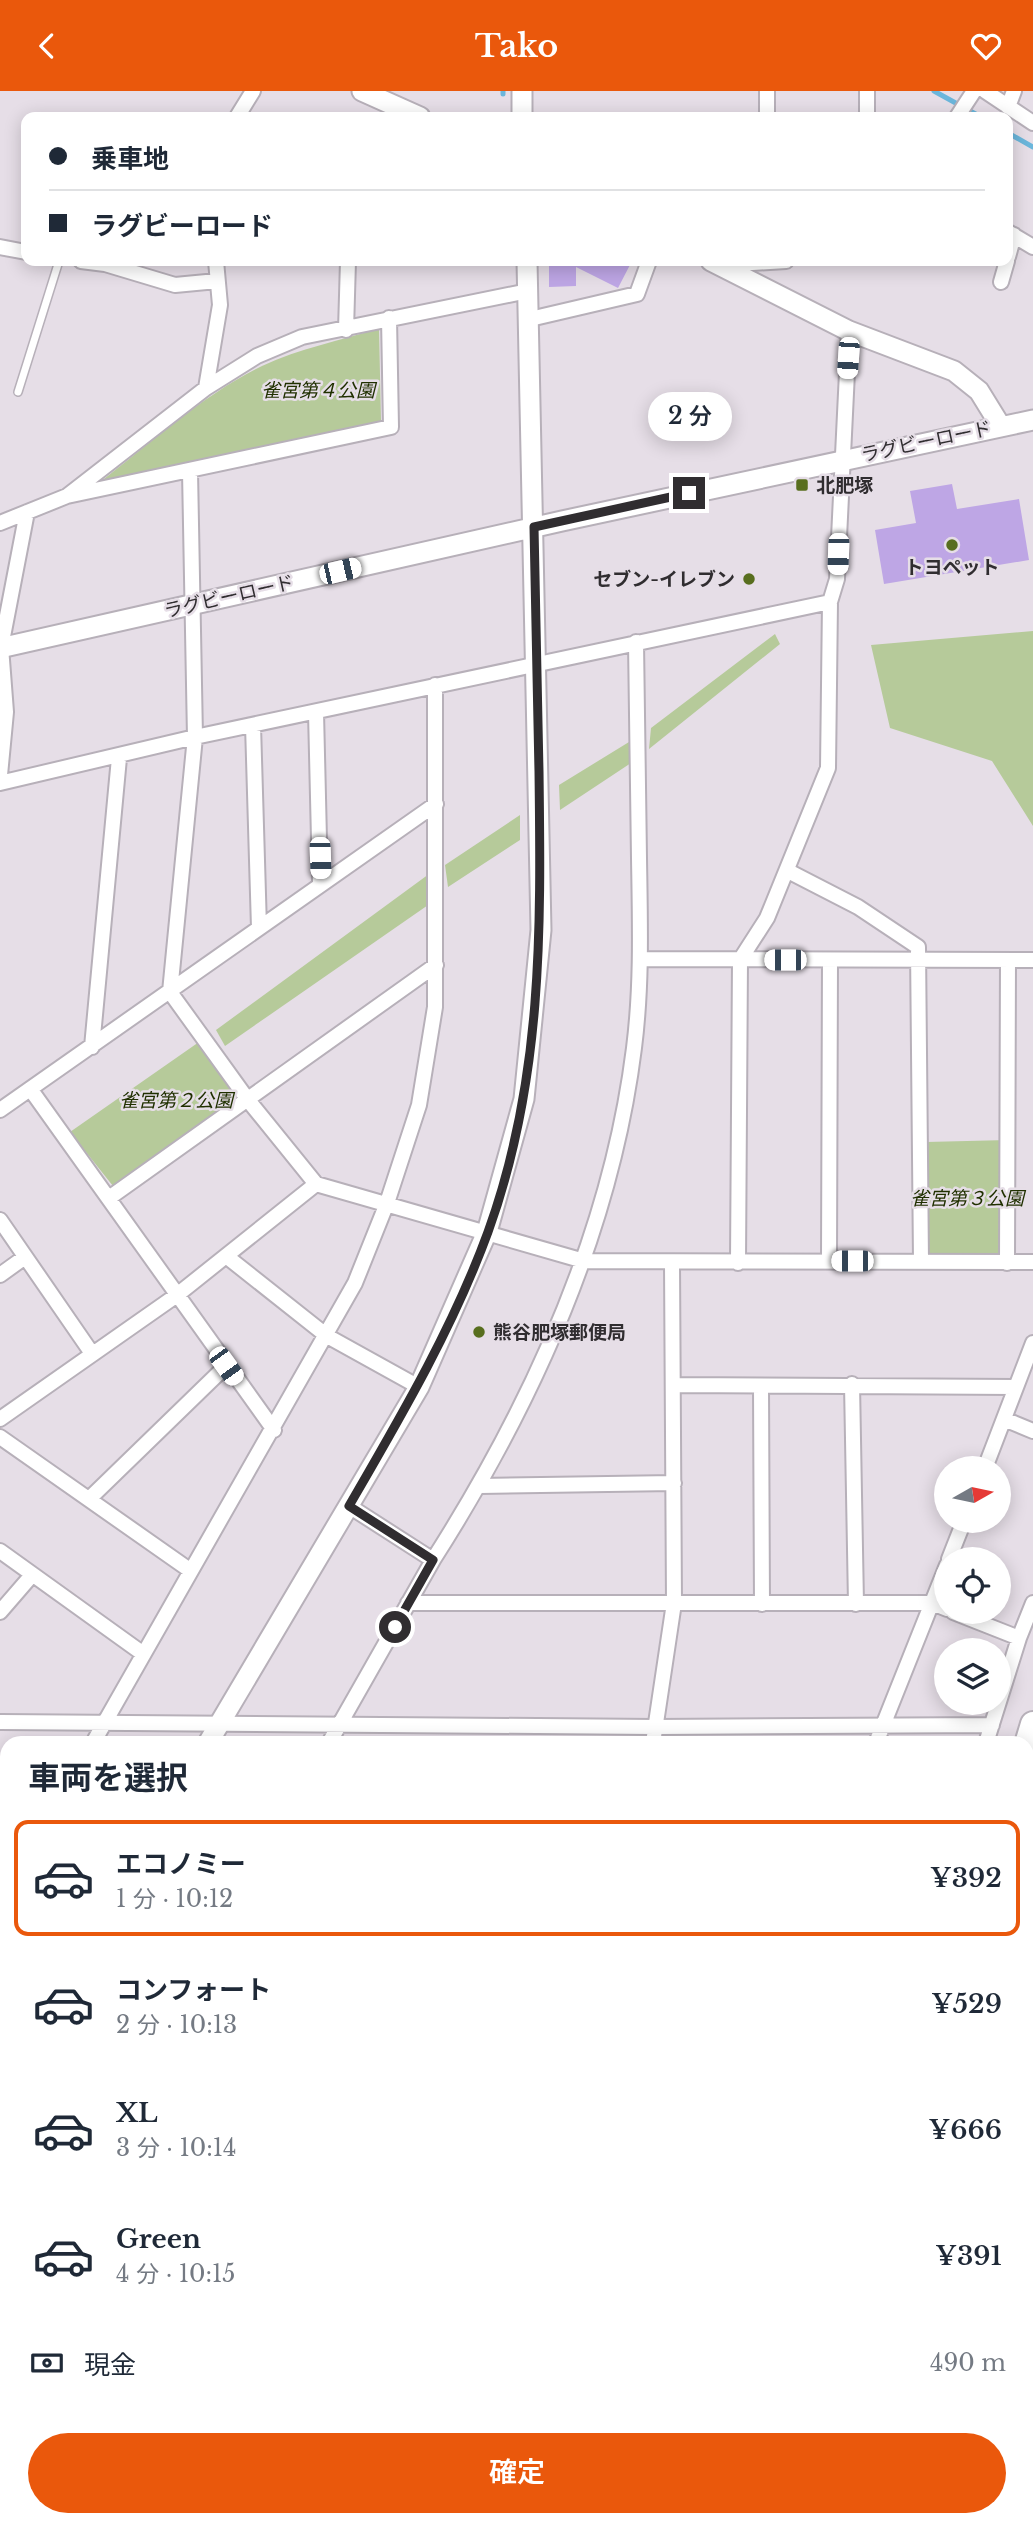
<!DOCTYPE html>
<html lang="ja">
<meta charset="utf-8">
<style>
:root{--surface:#fff;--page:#f2f2f3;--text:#1f2937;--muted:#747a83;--line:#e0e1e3;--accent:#ea580c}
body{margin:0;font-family:"Libre Baskerville","Noto Sans JP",serif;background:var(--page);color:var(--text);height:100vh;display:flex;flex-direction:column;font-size:26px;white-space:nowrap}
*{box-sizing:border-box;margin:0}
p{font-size:23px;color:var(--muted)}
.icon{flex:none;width:38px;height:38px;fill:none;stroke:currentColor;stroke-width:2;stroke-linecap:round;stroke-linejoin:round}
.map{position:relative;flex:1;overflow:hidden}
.details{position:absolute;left:0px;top:1645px;width:1034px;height:791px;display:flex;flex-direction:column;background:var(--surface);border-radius:21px 21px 0 0;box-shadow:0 4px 18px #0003}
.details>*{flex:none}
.hud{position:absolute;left:21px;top:21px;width:992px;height:154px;border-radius:14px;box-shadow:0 4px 18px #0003;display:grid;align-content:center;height:154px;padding:0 28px;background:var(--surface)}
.needle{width:46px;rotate:81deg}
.buttons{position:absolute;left:934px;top:1365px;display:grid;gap:14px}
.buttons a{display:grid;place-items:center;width:77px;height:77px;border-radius:50%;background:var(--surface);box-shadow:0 4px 18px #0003;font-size:35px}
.end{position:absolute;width:32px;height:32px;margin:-16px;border:9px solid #302d30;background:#fff;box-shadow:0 0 0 4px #fff}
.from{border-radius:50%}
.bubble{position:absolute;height:49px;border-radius:24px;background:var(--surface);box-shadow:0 4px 18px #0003;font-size:23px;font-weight:600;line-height:49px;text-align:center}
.car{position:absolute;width:21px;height:42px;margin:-21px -10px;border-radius:9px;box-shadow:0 0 5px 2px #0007;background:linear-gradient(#fff 24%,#345 0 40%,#fff 0 76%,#345 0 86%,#fff 0)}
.hud b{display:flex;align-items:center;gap:24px;height:66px;font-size:26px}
.hud b+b{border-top:2px solid var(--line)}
.hud i{width:18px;height:18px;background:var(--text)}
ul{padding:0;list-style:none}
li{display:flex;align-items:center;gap:21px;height:116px;margin:0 14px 10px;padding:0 14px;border:4px solid transparent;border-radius:14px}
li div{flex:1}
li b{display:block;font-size:26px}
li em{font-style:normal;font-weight:600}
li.active{border-color:var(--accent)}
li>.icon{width:63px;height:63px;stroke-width:1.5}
h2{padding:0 28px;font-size:32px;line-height:84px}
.pay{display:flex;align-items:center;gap:18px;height:77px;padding:0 28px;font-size:26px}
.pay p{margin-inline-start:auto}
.primary-button{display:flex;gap:14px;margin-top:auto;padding:14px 28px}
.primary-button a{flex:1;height:80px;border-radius:42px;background:var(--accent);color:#fff;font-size:28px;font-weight:600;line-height:80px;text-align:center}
header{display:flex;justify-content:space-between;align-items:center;height:91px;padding:0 28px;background:var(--accent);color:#fff;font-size:32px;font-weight:600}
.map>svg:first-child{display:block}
.green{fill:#b6ca9a}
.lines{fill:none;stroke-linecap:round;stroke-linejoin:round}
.stream{stroke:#6bb6db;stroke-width:5}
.building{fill:#bea6e5}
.service-casing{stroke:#b7b0b9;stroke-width:10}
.minor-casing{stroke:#b7b0b9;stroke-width:18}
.tertiary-casing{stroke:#b7b0b9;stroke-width:23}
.trunk-casing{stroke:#b7b0b9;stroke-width:28}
.service{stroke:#fff;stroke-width:7}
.minor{stroke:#fff;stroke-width:14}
.tertiary{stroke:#fff;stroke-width:19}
.trunk{stroke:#fff;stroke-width:24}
.route{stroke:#302d30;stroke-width:9}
.poi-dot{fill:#586e1e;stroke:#e6dee7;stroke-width:2.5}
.labels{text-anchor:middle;stroke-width:5;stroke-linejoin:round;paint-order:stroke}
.park-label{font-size:19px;font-style:italic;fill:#203000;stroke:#e6dee7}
.street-label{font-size:19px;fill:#302d30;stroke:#e6dee7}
.poi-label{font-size:19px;font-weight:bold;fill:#302d30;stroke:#e6dee7;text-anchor:start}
</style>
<header><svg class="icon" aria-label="back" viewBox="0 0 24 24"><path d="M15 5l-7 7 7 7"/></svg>Tako<svg class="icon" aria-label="heart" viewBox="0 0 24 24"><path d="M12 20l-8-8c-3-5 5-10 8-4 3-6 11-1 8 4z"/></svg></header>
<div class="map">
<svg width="1033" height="2436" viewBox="0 0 1033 2436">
<rect width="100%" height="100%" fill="#e6dee7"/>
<path class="green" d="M379,237L381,330L100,391C148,354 208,300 262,275C300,257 340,250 379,237Z
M1033,540V735L992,670L890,637L871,554Z
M775,543L780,553L649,658L651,637Z
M629,651L631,672L560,719L559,694Z
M520,724V749L448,796L445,774Z
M429,783L431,812L225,955L216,939Z
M199,951L238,1008L113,1095L70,1041Z
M1008,1049L1007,1166L927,1164L926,1051Z"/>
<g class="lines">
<path class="stream" d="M503,0V3
M934,0L981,26
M1008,42L1033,56"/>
</g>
<path class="building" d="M549,170H632L618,197L576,176V195L549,196Z
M952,393L957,418L1019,408L1029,469L884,493L875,439L916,432L910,400Z"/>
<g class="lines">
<defs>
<path id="service" d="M18,301L59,170"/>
<path id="minor" d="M767,0V26
M867,0V26
M985,0L1033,32
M1008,16L1014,0
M237,26L253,0
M957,26L974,0
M1008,141L1033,156
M0,156L26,161
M1008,166L1014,144
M81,170L105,173L175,194L217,190
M721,174L786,170
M1001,191L1007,170
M530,228L637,203L649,170
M346,239L348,170
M206,297L220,214L216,170
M190,380L195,646L170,901L248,1009L316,1093L584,1170L1033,1171
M67,405L206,297L257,265L302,246L528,200
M0,432L67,405L391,336L389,227
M316,621L320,791
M253,634L259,837
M0,684L6,621L1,556L27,421
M0,692L195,646L830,511
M788,780L858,816L918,856L921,1170
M641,868L1033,869
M92,956L119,667
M31,999L274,1339
M0,1019L436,713
M109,1107L436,874
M0,1129L91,1261
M226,1165L327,1245L419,1296
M829,1170L830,870
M738,1172L740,869L767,827L828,677L830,511L837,488L849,240
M1007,1172L1008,869
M0,1184L25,1166
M852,1293L856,1513
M674,1294L1016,1296
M761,1296L762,1513
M0,1328L177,1204L316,1093
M1004,1328L1033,1340
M0,1346L191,1480
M985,1377L1033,1252
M480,1395L674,1392
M89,1408L226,1275
M0,1460L142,1562
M949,1468L964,1430
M433,1469C532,1314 611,1141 634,957C642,894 640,831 639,767C638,695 637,623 636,551
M408,1512H932L947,1518
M0,1521L32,1484
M953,1521L1019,1547
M0,1631L656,1636L992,1634
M93,1652L355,1192L387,1112L419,1014L435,916V594
M329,1652L433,1469L349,1415
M653,1652L674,1512L672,1172
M876,1652L947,1474
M986,1652L1019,1547L1033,1512
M0,1755H7
M0,1977L7,1981
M7,2011L3,2028L7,2050
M0,2184L7,2168
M1027,2370L1033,2369
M0,2382L7,2379
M302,2429L303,2436
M699,2429L700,2436
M1026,2429V2436
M215,2431L237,2429
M435,2436L436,2429
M877,2436L880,2429"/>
<path id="tertiary" d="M362,0L420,26
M522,0V26
M711,170L849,240L954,280L979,300L1000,334
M0,557L562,430L1033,329
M208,1652L419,1296L487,1141L524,1008L541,839L527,170"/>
<path id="trunk" d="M1027,1653L1033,1633
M1027,1711L1033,1697
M1027,1837L1033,1819
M1027,1927L1033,1910
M744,2436L747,2429
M845,2436L847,2429"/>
</defs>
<use href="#service" class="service-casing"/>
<use href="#minor" class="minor-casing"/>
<use href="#tertiary" class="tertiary-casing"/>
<use href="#trunk" class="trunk-casing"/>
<use href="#service" class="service"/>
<use href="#minor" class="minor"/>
<use href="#tertiary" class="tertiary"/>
<use href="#trunk" class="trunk"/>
</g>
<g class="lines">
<path class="route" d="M395,1536L433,1469L349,1415C400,1327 453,1237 488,1141C543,989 541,839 539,680C537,599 536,518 534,436L689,402"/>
</g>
<g class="poi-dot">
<rect x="795" y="387" width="14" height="14" rx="3.5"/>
<circle cx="952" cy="454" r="7"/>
<circle cx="749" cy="488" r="7"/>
<circle cx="479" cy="1241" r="7"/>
</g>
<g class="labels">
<g class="park-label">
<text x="318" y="306">雀宮第４公園</text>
<text x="176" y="1016">雀宮第２公園</text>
<text x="967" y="1114">雀宮第３公園</text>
</g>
<g class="street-label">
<text transform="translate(926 350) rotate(-12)" y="7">ラグビーロード</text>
<text transform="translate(229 505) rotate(-13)" y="7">ラグビーロード</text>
</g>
<g class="poi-label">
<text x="816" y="401">北肥塚</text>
<text x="952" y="483" text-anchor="middle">トヨペット</text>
<text x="735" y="495" text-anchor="end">セブン-イレブン</text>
<text x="493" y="1248">熊谷肥塚郵便局</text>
</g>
</g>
</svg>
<div class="buttons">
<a><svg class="needle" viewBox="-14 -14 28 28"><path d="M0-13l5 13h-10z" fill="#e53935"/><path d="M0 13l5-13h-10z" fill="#747a83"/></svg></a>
<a><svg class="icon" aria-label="locate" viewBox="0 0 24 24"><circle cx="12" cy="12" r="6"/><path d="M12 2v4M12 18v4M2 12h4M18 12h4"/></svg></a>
<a><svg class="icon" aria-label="layers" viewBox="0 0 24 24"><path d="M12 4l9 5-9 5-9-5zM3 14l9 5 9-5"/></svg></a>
</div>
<i class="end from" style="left:395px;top:1536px"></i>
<i class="end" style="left:689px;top:402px"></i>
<div class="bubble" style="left:648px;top:301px;width:84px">2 分</div>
<i class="car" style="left:848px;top:267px;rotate:184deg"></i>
<i class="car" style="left:838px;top:463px;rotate:182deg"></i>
<i class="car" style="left:340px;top:480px;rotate:77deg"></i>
<i class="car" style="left:320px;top:767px;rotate:178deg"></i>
<i class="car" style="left:785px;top:869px;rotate:270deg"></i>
<i class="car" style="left:852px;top:1170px;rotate:270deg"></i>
<i class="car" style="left:226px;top:1275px;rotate:144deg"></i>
<div class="hud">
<b><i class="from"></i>乗車地</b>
<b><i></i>ラグビーロード</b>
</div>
<section class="details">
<h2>車両を選択</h2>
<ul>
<li class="active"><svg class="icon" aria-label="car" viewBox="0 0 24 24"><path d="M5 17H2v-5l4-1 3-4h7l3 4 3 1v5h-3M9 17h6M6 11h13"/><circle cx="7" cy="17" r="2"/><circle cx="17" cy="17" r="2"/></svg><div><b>エコノミー</b><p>1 分 · 10:12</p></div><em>¥392</em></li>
<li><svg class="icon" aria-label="car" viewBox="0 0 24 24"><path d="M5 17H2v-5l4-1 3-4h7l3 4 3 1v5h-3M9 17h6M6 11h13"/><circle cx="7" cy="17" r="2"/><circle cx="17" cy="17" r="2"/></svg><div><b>コンフォート</b><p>2 分 · 10:13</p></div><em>¥529</em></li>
<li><svg class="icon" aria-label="car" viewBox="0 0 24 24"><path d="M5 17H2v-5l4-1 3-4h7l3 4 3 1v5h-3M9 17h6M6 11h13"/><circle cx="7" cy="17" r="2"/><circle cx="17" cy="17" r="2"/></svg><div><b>XL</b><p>3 分 · 10:14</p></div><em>¥666</em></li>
<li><svg class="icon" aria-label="car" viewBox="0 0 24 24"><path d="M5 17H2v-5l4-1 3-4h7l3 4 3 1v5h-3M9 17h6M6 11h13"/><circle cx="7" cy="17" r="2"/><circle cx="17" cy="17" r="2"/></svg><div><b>Green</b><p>4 分 · 10:15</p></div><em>¥391</em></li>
</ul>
<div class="pay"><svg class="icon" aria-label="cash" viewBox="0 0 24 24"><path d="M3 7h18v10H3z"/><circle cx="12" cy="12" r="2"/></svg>現金<p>490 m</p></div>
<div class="primary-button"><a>確定</a></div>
</section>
</div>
